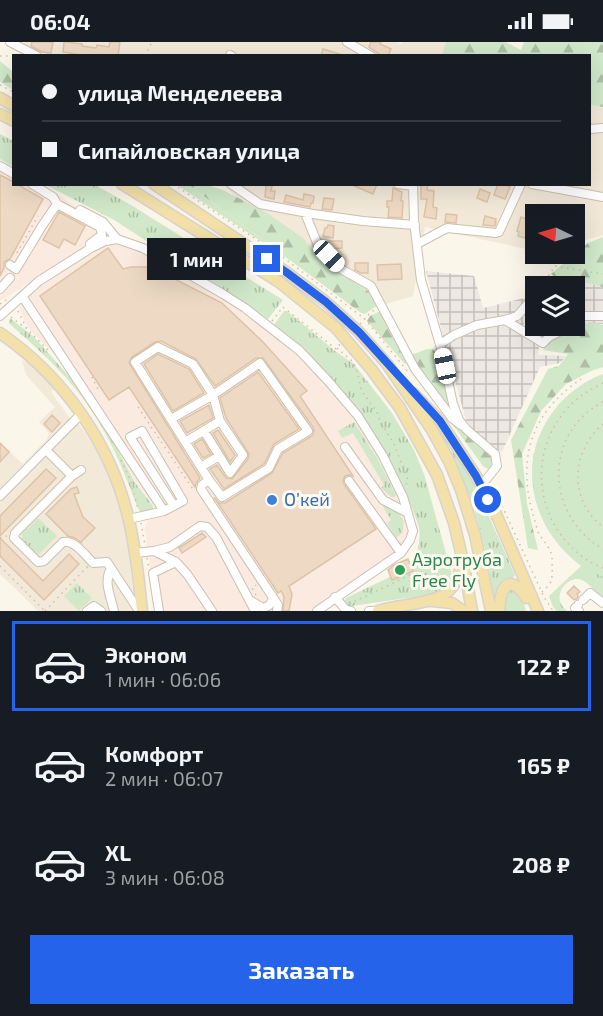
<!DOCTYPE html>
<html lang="ru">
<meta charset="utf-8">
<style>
:root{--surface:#171b24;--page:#20242c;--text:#f1f3f6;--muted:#9ea1a6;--line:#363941;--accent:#2563eb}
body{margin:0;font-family:"Exo 2",sans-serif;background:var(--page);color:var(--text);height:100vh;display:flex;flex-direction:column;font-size:22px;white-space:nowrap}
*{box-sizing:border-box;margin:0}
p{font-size:20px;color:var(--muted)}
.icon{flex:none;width:33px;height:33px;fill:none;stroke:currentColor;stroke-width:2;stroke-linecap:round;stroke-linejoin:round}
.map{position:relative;height:569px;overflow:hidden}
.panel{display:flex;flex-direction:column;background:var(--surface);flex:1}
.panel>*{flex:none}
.top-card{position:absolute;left:12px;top:12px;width:579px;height:132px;border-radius:0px;box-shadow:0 6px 24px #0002;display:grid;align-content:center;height:132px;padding:0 30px;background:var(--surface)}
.needle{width:39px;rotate:275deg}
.tools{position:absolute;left:525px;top:162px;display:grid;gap:12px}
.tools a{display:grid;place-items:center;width:60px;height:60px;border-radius:0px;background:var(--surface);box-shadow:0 6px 24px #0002;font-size:30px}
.end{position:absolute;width:27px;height:27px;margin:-14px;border:8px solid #2563eb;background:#fff;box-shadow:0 0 0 3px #fff}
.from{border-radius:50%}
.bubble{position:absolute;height:42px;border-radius:0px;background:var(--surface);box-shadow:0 6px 24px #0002;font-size:20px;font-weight:700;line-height:42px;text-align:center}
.car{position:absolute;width:18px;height:36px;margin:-18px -9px;border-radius:8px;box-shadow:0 0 4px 2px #0007;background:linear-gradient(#fff 24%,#345 0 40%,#fff 0 76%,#345 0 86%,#fff 0)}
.top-card b{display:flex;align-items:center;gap:21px;height:57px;font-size:22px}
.top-card b+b{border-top:2px solid var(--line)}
.top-card i{width:15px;height:15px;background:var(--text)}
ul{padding:10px 0 0;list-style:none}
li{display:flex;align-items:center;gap:18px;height:90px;margin:0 12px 9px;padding:0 18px;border:3px solid transparent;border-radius:0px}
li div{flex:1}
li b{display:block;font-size:22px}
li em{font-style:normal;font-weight:700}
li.active{border-color:var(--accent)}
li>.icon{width:54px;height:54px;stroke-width:1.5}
.button{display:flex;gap:12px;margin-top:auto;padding:12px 30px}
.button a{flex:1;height:69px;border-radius:0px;background:var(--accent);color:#fff;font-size:24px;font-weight:700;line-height:69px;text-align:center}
.status{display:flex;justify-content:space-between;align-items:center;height:42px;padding:0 30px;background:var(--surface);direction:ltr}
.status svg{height:16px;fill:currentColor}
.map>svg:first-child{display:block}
.residential{fill:#f2e9d9}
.commercial{fill:#faeadf}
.industrial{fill:url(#industrial-grid)}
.grass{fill:url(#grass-tufts)}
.forest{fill:url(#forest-firs)}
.pitch{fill:#d1e8c9}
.building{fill:#eedac4;stroke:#dfc3a6;stroke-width:1.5}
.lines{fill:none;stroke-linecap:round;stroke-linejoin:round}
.minor-casing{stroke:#ccc0b0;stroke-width:10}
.major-casing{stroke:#d8d3ce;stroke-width:13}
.path{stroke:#d3bea7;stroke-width:1.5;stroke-dasharray:1.5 4.5;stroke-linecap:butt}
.minor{stroke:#fff;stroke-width:8}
.major{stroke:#f3e1a9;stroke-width:10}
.route{stroke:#2563eb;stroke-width:8}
.shop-dot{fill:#3f7fe0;stroke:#fefaf0;stroke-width:2}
.leisure-dot{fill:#2e9e5b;stroke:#fefaf0;stroke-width:2}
.labels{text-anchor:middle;stroke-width:6;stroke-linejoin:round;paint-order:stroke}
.shop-label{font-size:18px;fill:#366cbe;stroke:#fefaf0;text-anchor:start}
.leisure-label{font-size:18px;fill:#27864d;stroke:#fefaf0;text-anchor:start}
</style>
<div class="status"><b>06:04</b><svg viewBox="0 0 49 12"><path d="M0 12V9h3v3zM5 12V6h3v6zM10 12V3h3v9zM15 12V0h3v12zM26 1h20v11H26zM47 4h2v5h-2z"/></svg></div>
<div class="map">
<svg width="603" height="569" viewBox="0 0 603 569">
<defs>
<pattern id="industrial-grid" width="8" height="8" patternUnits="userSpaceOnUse" patternTransform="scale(1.5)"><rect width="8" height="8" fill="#ece8e2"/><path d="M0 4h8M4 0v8" fill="none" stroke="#c4bfba"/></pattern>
<pattern id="grass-tufts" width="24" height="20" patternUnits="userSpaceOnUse" patternTransform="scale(1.5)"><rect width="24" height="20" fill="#d1e8c9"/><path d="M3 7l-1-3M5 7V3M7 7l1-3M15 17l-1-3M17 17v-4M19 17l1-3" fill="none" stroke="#aebfa6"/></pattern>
<pattern id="forest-firs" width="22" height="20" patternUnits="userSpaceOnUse" patternTransform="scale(1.5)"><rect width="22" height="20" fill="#d1e8c9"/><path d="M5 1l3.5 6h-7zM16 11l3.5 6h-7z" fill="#aebfa6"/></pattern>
</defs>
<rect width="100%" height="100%" fill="#fbf6ea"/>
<path class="residential" d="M24,0H397L401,2L403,0H446L442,14H56L29,8L24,2Z
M590,63L603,65V193L575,201L574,172H536L535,209L425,185L413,254L369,267L244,162L223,143L590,142Z
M22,318L32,323L55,346L51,350L75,383L78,381L97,409L104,420L115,446L126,487L135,569H38L0,532V401L23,422L47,397L49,391L39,380L55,365L26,333Z"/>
<path class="commercial" d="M0,118L13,125L14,142L44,143L102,183V196L0,259Z
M118,201L147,211L224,258L263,285L294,311L328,345L355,379L387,430L399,457L406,475L408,489V495L403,507L311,569H156L145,486L151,470L154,468V464L133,436L109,387L59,317L28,286L19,266L32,250L106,202Z"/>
<path class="industrial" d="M426,229L474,234L483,266L524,256L535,266L521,286L540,297L538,313L566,314L560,321L540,325L502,410L486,402L466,379Z
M586,241L603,245V282L587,281L558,292L543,295L551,284H574L575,276L582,267L585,259L577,255Z"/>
<path class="grass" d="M0,92L13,99V125L0,117Z
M46,143H95L131,163L283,258L268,277L114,178Z
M177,143H189L292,220Z
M284,269H287L335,309L354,322L392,371L414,408L424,432L452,533C448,544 444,548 434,552L352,564H348L344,559L346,556L415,523C417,512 421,497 419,486C415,472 408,457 402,444C372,377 331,328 274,283Z
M10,276L34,295L75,341L108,389L134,439L153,464V468L141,470L139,468C135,460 132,451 129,443C121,423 112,402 101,384C79,344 45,313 12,284L9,281Z
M603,332V558C597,552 589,541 582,538C569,533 555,550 561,562C562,564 565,567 567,569H557L553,565L549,554L581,524C528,483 513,412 561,361C573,348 587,338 603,332Z
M354,380L377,416L396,453L395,455H391L381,446L384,443L353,391L342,396L338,389Z
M451,404L477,448L515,533L513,536L504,538L502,541L496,565C490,530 484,495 472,461C466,442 457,424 450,405Z
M377,454L399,472L404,479L402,491L396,496L387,481L391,478Z
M38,476L57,494L39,512L35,513L22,500V492Z
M77,541L92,556L79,569L64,554Z
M513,548C521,553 524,560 526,569H504L506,551L509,549Z"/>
<path class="forest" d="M446,0H506L521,8L524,0H603V65L590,63V14L442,13Z
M0,19L13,30V48L0,40Z
M189,143H207L223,148L267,171L303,196L318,214L375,254L379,262L365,272L361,271Z
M603,195V245L586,241L575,248L574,244H567L551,232L588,201Z
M382,268L407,321L405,322L367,279L370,274Z
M590,280L603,283V325L591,329L566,342L541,369L522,412L527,462L538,508L528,506L511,398L548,327L559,324L568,312L543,308L549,297Z
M427,307H433L441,317L448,364H445L411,313Z
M452,379L492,415L491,424L488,427L483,424L451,380Z"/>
<path class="pitch" d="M603,332V535C533,506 508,418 561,360C573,348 587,338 603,332Z"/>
<path class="building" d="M32,0H53L51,11L42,10L31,4Z
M64,0L82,2V4L96,6L97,3L109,5L110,0H120L118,14H87L63,10Z
M371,0H381L380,2L391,7L388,14H382L369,5Z
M323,7L340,12V14H321Z
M0,133L14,140V142H17L43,157L10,217L4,220V226L0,234Z
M350,142H377L373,152Z
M421,142H428L427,148L434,149L433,165L437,166L436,177L424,175L427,157H421Z
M498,142H504L510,145L505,157L494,153Z
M266,143L272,144L271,149H275L274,157L265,155Z
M393,146L402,150L401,159H403L402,176L388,175L389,165H387V159H392Z
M480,147L490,151L487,160L477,156Z
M304,152L314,154L313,161H311L310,165L284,160L286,153L303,158Z
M324,156L334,157L332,168L322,167Z
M59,170L85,184L75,203L64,197L59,206L43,198Z
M446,172L457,173L456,181L445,180Z
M485,174L496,177L495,180H496L495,184L483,183Z
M521,175L536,180V196L526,193L525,196L518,194L519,190L517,189Z
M328,183L334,184L333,196L323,194L325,186H327Z
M329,199H342V206L330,207Z
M108,206L123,227L131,225H151L222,261L263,300L307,349L300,354L353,434L349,433L345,434L343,439L344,442L376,487L289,544L292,552L289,569H283L284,555L281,549L278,551L214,455L219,461H225L272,431L283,411L312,394L314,389L313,385L263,316H256L215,344L196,317L161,299L155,300L132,315L129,321L200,436L196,441L195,445L129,345L109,358L40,254Z
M355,221H368V231H361L355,228Z
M401,222L402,237L378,238L377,223Z
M158,312L189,327L204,351L173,369L144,322Z
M258,330L299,387L274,402L264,422L224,447L210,427L217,423L226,436L232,437L248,417L249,412L226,376L220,356Z
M209,363L213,376L187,391L180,379Z
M52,373L60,381L52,390L44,382Z
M218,388L235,413L230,420L213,391Z
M202,397L211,412L203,416L194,402Z
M0,401L9,410L0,420Z
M46,427L56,436L0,494V474Z
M77,445L79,451L74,452L83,475L95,486L81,500L82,501L75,496L68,494L46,472L71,447Z
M202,491L206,495L182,511L179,506Z
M0,496L43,539L69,512L79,522L44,558L0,514Z
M408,517L413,529L392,538L388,528L394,523Z
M574,544L580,550L577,552L578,554L577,557L574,558L567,551Z"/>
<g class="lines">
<defs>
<path id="minor" d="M10,0L37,14
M347,0L371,14
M230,13L232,14
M590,87L603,86
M0,124L14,132
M32,142L53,155L57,162L100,185L102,193L90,202
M231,142L260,162L313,172L363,179L415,183
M398,142L413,144
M413,142L414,179L421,238L441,306L453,362L459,378L466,387L495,412L497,424L481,444
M532,142L603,155
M80,168L103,180L117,197
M305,171L318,203L341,227L371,244L415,327L452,376L461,383
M417,202L447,186L496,191L499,190L521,142
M10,223L16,227L42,184L57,162
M0,247L10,236
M22,254L164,469
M0,274L39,239L91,206L105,199L117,197L143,206L223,252L245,266L300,309L329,340L358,374L383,414L403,455L413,489L410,498L401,511L317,569
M505,278L543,301L549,295L570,284
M574,280L584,274H603
M440,302L454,293L477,283L505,278L517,274L535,254
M171,377L213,353L260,321L308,389L278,407L269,426L222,455L209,438L202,443L201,447L278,563L277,569
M204,389L230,431L243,413L220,379
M185,400L220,379L213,353L193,322L158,305L135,320L209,438
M345,405L383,458L408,471
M46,408L72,434
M201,425L219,414
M81,428L72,434L15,491L14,496L38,520L44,519L63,500C75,498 85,513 93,521L107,520L139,569
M349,439L401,511
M0,454L81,372
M129,477L164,469L183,459L142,389L130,395L174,464
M154,509L170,505L200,484L207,485L216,495L255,569
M135,511L154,509L176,520L187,532L212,569
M111,526C103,540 111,555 114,569
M335,555L346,568L351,569
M583,558L590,551L603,561
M251,559L263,566C270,564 271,562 273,556
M578,563L575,566L579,569
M87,569L94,564L101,569
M159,569L153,531L176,520
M369,569H379"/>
<path id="major" d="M0,56L14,64
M0,72L14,79
M122,142L279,240L336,286L371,327L400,366L437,433L454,481L463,519L472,569
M154,142L286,230L326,260L359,290L387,322L432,388L449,419L461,448L475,493L491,569
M0,291C63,334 112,403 129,479C136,508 139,539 142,569
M413,351L440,379L476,434L496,472L538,569
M432,559L452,561L463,569
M378,569C400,561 439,564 453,544C458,538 459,529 462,522
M499,569C500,562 500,554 503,548C510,534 522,548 526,556"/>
</defs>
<use href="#minor" class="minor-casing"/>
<use href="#major" class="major-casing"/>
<path class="path" d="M0,14H14
M145,14L152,0
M0,43L14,50
M173,142L280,213L365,277L408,330
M17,211L38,174
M542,244L555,224L603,232
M0,262L9,256
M18,269L27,287
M11,275L27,287L50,310
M272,279L283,265L336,307L340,302
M360,282L371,270L376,267
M337,306L351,318L355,324L358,333L361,348L377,370L381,381L394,402L408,438L406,444
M93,335L92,336L98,347L95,349
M603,341C589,348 576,356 566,368C527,412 536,481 583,515C589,520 596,523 603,526
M603,360C543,391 545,474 603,507
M138,365L194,449
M603,382C571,409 568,458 603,485
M121,418L130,437L138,467
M492,442L544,555L553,569
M141,481L145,503
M0,496L7,494
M147,516L149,526
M0,524L44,568
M542,550C545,547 550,543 551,539C553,534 552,522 552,516C551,506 544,500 539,492C537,488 536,483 535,479C516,420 529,372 581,337
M256,553L252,546L256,543
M349,562L410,533
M45,569L88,524"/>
<use href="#minor" class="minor"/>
<use href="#major" class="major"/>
</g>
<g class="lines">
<path class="route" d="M267,217L286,230L326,260L359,290L440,379L476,434L488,458"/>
</g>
<circle class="shop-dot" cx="272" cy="458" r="6"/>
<circle class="leisure-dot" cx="400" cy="528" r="6"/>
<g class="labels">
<g class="shop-label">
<text x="284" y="464">О’кей</text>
</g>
<g class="leisure-label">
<text x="412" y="524">Аэротруба<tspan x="412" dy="21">Free Fly</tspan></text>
</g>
</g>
</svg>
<div class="tools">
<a><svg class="needle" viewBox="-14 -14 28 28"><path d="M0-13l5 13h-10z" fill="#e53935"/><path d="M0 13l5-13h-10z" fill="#9ea1a6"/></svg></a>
<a><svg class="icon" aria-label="layers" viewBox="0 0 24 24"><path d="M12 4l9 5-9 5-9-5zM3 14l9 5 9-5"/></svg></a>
</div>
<i class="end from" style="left:488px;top:458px"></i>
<i class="end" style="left:267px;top:217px"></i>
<div class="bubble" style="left:147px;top:196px;width:99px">1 мин</div>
<i class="car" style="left:329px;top:214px;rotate:136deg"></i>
<i class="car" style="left:445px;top:324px;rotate:348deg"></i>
<div class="top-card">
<b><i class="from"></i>улица Менделеева</b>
<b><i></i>Сипайловская улица</b>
</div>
</div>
<section class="panel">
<ul>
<li class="active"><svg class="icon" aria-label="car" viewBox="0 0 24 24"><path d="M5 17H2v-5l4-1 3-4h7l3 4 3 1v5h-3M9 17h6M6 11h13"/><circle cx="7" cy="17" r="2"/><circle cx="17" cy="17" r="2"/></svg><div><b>Эконом</b><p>1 мин · 06:06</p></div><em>122 ₽</em></li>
<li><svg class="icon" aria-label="car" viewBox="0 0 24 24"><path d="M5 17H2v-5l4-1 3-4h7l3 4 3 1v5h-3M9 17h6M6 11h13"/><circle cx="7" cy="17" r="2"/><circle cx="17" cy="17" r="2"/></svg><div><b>Комфорт</b><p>2 мин · 06:07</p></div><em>165 ₽</em></li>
<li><svg class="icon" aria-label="car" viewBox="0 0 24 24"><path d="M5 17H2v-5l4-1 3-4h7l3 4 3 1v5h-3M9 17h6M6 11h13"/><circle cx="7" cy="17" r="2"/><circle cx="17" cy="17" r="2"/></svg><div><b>XL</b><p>3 мин · 06:08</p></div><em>208 ₽</em></li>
</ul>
<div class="button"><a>Заказать</a></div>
</section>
